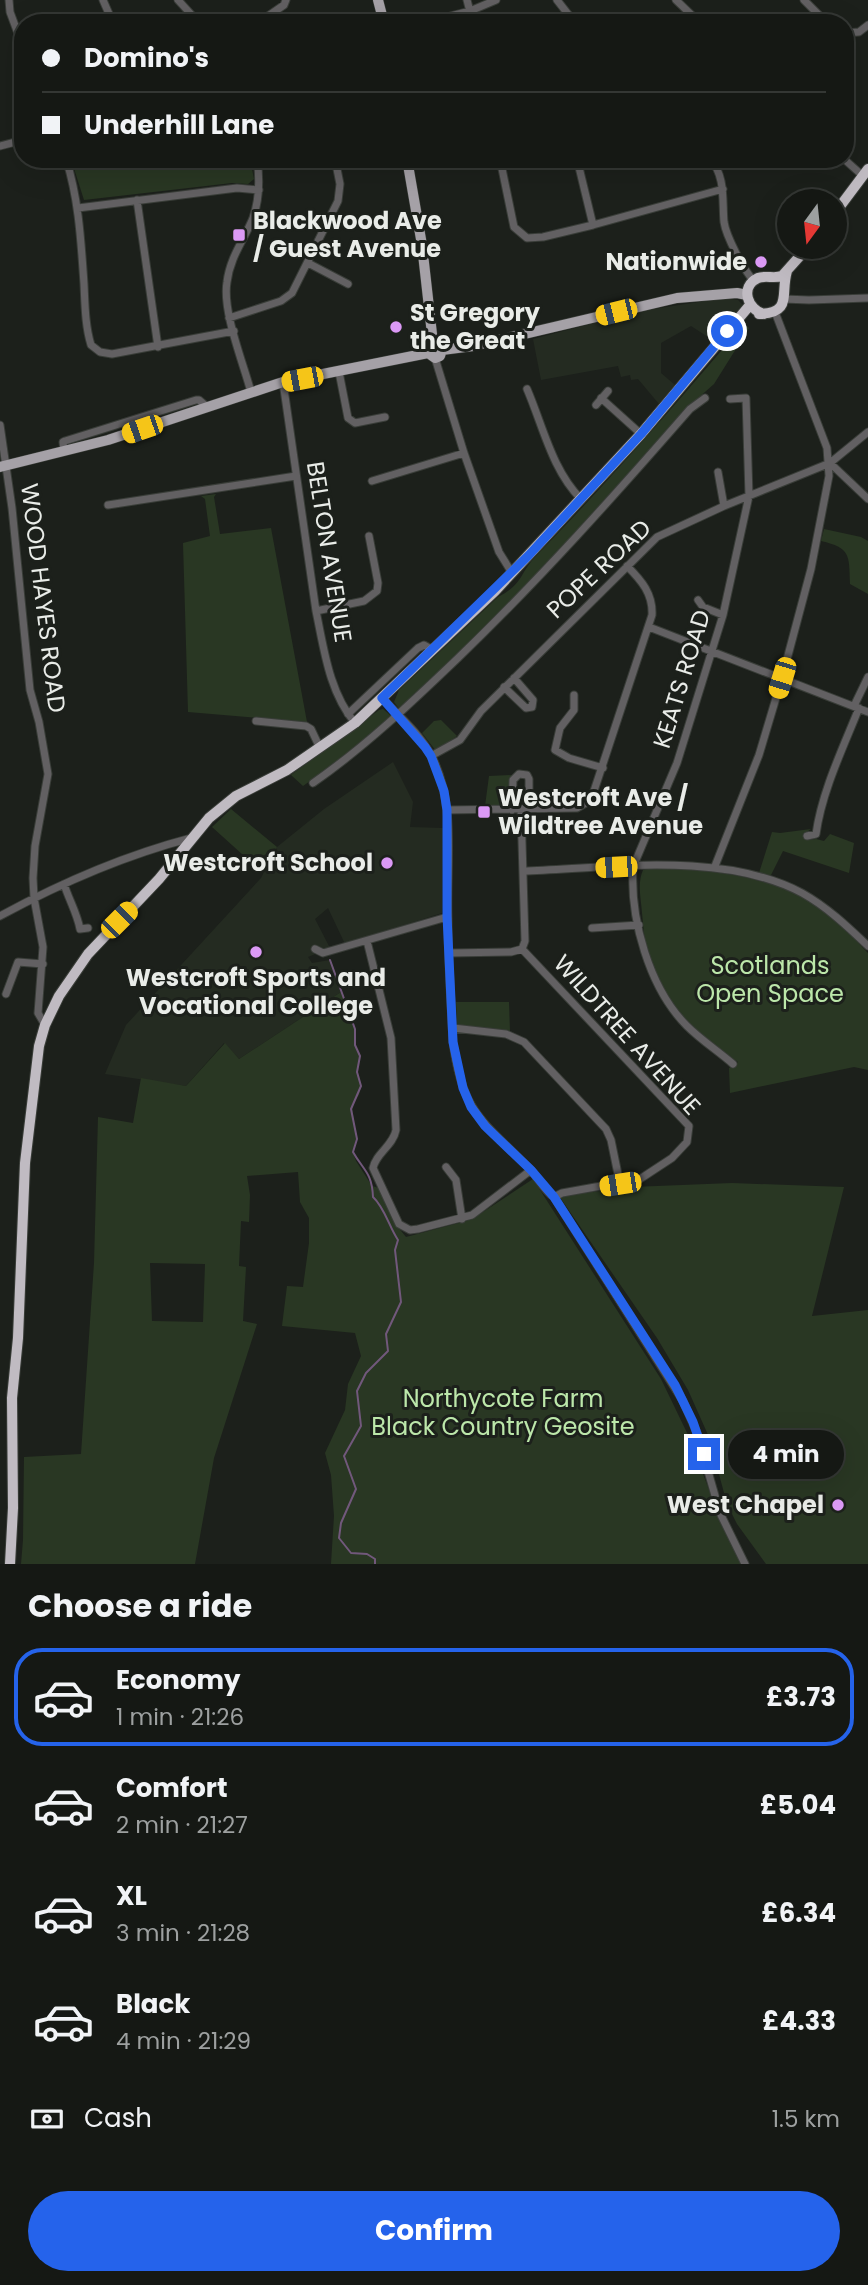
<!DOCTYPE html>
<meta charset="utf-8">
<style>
:root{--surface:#151814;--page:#222522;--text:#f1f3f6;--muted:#9da0a0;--line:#343734;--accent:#2563eb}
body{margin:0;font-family:Poppins,sans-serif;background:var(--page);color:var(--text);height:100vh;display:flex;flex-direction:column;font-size:26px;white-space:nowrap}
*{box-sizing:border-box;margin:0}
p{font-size:23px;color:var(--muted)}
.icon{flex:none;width:38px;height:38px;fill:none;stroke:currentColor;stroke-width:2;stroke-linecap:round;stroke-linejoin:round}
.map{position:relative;height:1564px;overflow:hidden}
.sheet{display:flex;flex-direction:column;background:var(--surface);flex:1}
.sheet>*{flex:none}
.hud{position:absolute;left:14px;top:14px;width:840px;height:154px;border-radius:28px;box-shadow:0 7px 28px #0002,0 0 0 2px var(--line);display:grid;align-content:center;height:154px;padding:0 28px;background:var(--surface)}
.needle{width:46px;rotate:195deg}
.controls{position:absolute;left:777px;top:189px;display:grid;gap:14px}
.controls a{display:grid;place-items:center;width:70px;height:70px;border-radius:50%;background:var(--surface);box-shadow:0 7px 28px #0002,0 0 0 2px var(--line);font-size:35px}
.end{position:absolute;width:32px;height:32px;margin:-16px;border:9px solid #2563eb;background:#fff;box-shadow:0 0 0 4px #fff}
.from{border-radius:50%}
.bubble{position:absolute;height:49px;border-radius:24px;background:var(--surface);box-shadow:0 7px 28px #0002,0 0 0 2px var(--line);font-size:23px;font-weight:700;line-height:49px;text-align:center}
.car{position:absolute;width:21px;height:42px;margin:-21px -10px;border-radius:9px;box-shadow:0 0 5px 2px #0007;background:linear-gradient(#f5c518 24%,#345 0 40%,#f5c518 0 76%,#345 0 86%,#f5c518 0)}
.hud b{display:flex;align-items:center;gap:24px;height:66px;font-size:26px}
.hud b+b{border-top:2px solid var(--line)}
.hud i{width:18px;height:18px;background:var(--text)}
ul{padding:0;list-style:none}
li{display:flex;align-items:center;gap:21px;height:98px;margin:0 14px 10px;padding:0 14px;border:4px solid transparent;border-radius:28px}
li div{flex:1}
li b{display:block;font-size:26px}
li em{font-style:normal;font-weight:700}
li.current{border-color:var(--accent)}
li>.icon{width:63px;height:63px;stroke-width:1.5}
h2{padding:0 28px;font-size:32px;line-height:84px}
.pay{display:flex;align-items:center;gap:18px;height:77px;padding:0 28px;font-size:26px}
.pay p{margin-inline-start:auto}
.cta{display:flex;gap:14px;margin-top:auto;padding:14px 28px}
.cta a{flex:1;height:80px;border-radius:42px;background:var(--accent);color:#fff;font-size:28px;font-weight:700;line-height:80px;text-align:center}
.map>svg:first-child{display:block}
.built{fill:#242b21}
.green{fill:#293723;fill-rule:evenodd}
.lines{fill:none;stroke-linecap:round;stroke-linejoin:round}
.stream{stroke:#71587b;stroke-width:2}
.minor-casing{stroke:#393d38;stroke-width:9}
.major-casing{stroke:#393d38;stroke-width:11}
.highway-casing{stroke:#393d38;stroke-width:12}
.minor{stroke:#626062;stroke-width:7}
.major{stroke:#a5a1a7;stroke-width:10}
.highway{stroke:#c0bbc2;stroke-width:10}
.route{stroke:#2563eb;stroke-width:9}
.poi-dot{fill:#db99f5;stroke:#1c201b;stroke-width:2.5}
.labels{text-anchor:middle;stroke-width:6;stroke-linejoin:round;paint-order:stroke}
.poi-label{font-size:24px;font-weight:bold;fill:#e9ece8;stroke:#1c201b;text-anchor:start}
.street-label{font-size:24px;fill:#e9ece8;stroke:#1c201b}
.park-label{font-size:24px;fill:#bce7aa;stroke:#1c201b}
</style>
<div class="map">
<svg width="868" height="1564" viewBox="0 0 868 1564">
<rect width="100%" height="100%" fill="#1c201b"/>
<path class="built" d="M725,298L738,300L744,306L722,331L718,327L708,337L691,326L661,343V373L675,385L659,404L638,379L631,380L630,375L621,377L618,366L541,380L533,339L640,311Z
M393,762L413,802L410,827L443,828L442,913L345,944L328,908L315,919L330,948L308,957L312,963L330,960L341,992L239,1059L224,1043L186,1086L105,1074L126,1025L261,878L277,847L324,809Z"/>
<path class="green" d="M71,159H250L254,179L248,184L232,183L84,200Z
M744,324L749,328L714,384L688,407L535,577L400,710L394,702L399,690L498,597C524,584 519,573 537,555C609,481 677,403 744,324Z
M216,494L214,497L220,534L271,528L307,722L188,712L183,543L210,536L205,499L201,496Z
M824,529L861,537L868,541V594L850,584C849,555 851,548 821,541Z
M383,709L390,715V720L359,746L303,786L291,775L379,710Z
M441,720L457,736L436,751L422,733L434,721Z
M512,775C506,785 512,797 506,806H485L489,776Z
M231,809L277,847L263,873L212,827Z
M811,829L804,834L808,840L816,839L824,841L830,834L854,843L849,873L783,851L770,877L759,873L772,832L780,833Z
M654,868C719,870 780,876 834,918C846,928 857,942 868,953V1070L854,1067L730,1093L729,1068L738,1062C704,1039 669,1011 653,972C645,954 644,932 642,913C641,898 637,884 643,870Z
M341,992L355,1029V1045L360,1056L357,1072L361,1086L359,1095L352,1105L356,1139L353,1152L356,1161L372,1186L379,1188L397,1226L406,1237L466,1221L480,1214L533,1179L661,1379L690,1439L724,1530L744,1564H331L334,1516L331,1475L325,1453L345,1410L348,1384L361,1356L355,1333L282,1326L287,1286L303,1287L309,1243V1218L300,1202L298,1172L247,1176L250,1195L249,1222L241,1221L239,1266L246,1267L243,1321L257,1324L214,1458L195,1564H21L23,1540L24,1457L81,1454L94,1263L98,1117L133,1123L141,1078L186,1086L225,1043L239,1059ZM150,1263L205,1264L203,1322L152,1321Z
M456,1002H509L510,1032L461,1027L457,1024Z
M732,1183L844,1187L812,1316L868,1310V1564H766L737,1524L727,1504L709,1437L688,1390L657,1338L559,1196L632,1187Z"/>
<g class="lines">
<path class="stream" d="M330,960L355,1029V1045L360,1056L357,1072L361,1086L351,1109L357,1139L353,1152C363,1170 372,1172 373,1197C385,1208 389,1227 398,1240L395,1250L401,1302L386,1334L388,1351L366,1373L357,1391L361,1426L344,1456L356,1489L341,1523L339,1538L351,1553L367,1554L375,1559V1564"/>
<defs>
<path id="minor" d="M9,0L10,12L23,47
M103,0L113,23
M178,0L199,23
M467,0L473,23
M557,0L575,23
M676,0L700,23
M804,0L827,23
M258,23L284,5L286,0
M423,23L470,11L496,0
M845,33L859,32L868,25
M0,146L23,140
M66,159C79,200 81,242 84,284C85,304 85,325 91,345L100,352L112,354L234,331
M500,159L514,227L527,238L543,237L593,225L723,189
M577,159L593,225
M710,159C726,176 722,201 724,222C726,236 744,271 754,281
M844,159L863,176
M137,200L158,347
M78,208L237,188L259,190
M308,263L348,284
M784,299L809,300L868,298
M229,318L281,301L292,293L338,201L340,184L335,159
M435,358L464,453L499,552L512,573
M339,372L348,418L355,423L385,417
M283,382L316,611C324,649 329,692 355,723
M527,389C543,426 552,470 581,499
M251,392C243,362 222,311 227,282C230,257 244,240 253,218C260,198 260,180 257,159
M601,398L641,434
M730,399L746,398L749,496L723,615L677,763L633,867C630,919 649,988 687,1026C701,1040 718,1051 733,1064
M596,405L608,391
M0,425L12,508L30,690L39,722L48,774L35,846L33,878L34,898L43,947L38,1013L45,1025
M64,451L63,442L65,441L196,400H199L206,406
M830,463L868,499
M718,472L724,506
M372,481L464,453
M108,505L296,476
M698,600L703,607L723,615
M316,611L364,601L377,591L378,583L369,536
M649,627L868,712
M504,687L526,708L532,707L533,700L514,678
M574,695V710L560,728L555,750L569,758L603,768
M382,698C399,716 419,733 431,755C457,804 446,865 448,918C448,960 451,1001 453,1042C462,1113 483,1121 529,1168C538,1177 543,1190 554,1197L683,1401L697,1433L720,1513L745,1564
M854,706L868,677
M348,714L418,648L424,645L433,650
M256,721L306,726L311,729L320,748
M431,756L460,740L481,711L657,537L724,506L830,463L868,432
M313,783C366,746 411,703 458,658C540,579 615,495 690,409L705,398
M521,809L525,941L522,949
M447,810L577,808L591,800L652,615C653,594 642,581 627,566
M512,810L513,780L519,774L527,775L529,779V809
M807,836L816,834C822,791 843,748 859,708
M715,866L759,755L782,678L811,569L829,476L827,448L775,312
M523,871C610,868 723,851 802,893C827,907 847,926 868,946
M64,884C69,900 77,913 80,929L88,928
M0,916C59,884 126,855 191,838
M592,928L639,925
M367,941L391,1038L396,1130C393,1146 376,1153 373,1168L399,1224L410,1230L418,1229L472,1215L531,1170
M315,949L323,953L447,917
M522,949L689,1126L687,1142L672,1158L640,1179L562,1193L554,1197
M449,953L511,952L522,949
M6,994L18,962L43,964
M453,1028L506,1034L524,1042L606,1129L611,1140L620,1184
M446,1167L456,1180L462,1219"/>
<path id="major" d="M378,0L384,23
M407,159L422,245L433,343
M442,350L473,346L677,298L737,293L747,295
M428,353L435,358L440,356L442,350
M0,467L108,440L283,382L428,353"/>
<path id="highway" d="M835,213L868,169
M759,314C793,313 780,294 787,271
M764,314C748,310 739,287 758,278C766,275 774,279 782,276L808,247
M10,1564L13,1508L12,1398L18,1338L25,1163L39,1046L45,1025L59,996L88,954L159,879L209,818L236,796L287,770L355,723L495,591L641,434L750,305"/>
</defs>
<use href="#minor" class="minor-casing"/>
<use href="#major" class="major-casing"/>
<use href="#highway" class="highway-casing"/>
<use href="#minor" class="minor"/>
<use href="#major" class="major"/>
<use href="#highway" class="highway"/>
</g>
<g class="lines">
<path class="route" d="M704,1454L693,1422L675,1385L554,1197L531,1170L485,1126L471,1107L463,1088L453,1042L447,916V810L444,791L431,756L425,747L382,698L529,555L641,434L727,331"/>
</g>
<g class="poi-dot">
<rect x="232" y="228" width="14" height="14" rx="3.5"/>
<circle cx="761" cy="262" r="7"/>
<circle cx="396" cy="327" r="7"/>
<rect x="477" y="805" width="14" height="14" rx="3.5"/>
<circle cx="387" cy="863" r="7"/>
<circle cx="256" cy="952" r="7"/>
<circle cx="838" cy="1505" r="7"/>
</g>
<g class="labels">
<g class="poi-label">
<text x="253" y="229">Blackwood Ave<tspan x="253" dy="28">/ Guest Avenue</tspan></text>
<text x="747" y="270" text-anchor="end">Nationwide</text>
<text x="410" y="321">St Gregory<tspan x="410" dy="28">the Great</tspan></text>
<text x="498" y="806">Westcroft Ave /<tspan x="498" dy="28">Wildtree Avenue</tspan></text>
<text x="373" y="871" text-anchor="end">Westcroft School</text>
<text x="256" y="986" text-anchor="middle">Westcroft Sports and<tspan x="256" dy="28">Vocational College</tspan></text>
<text x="824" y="1513" text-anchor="end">West Chapel</text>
</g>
<g class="street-label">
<text transform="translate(329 552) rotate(81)" y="8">BELTON AVENUE</text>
<text transform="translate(599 569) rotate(-43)" y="8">POPE ROAD</text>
<text transform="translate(43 598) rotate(83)" y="8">WOOD HAYES ROAD</text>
<text transform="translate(682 679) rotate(-73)" y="8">KEATS ROAD</text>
<text transform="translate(627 1035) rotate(48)" y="8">WILDTREE AVENUE</text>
</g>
<g class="park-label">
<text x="770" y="974">Scotlands<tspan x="770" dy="28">Open Space</tspan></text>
<text x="503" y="1407">Northycote Farm<tspan x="503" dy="28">Black Country Geosite</tspan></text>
</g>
</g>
</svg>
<div class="controls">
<a><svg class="needle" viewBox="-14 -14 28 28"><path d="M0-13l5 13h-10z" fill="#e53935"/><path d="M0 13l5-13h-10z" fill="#9da0a0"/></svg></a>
</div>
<i class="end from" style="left:727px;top:331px"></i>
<i class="end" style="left:704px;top:1454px"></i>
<div class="bubble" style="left:728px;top:1430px;width:116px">4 min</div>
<i class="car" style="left:616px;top:312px;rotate:256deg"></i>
<i class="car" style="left:302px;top:379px;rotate:259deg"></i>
<i class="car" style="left:142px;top:429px;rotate:251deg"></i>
<i class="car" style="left:782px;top:678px;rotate:197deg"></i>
<i class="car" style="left:616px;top:867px;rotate:267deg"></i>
<i class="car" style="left:119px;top:920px;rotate:45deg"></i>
<i class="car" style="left:620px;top:1184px;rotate:261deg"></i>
<div class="hud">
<b><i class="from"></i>Domino's</b>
<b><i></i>Underhill Lane</b>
</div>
</div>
<section class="sheet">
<h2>Choose a ride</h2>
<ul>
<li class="current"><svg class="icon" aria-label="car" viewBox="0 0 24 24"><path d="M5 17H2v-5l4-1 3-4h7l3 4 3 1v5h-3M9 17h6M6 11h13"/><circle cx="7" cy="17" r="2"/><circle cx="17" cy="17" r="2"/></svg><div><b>Economy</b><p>1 min · 21:26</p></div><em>£3.73</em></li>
<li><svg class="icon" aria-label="car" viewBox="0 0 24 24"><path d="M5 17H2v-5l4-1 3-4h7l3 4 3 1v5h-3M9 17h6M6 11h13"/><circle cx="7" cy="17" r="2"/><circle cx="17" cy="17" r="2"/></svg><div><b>Comfort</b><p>2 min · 21:27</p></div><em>£5.04</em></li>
<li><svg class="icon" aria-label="car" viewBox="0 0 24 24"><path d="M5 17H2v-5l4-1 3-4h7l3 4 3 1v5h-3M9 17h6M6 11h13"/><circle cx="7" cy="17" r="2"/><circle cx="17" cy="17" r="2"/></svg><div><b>XL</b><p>3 min · 21:28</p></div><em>£6.34</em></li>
<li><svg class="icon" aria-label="car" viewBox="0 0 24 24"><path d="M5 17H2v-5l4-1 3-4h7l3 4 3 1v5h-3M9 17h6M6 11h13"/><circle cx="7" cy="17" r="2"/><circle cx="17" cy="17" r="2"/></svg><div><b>Black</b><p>4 min · 21:29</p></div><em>£4.33</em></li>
</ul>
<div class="pay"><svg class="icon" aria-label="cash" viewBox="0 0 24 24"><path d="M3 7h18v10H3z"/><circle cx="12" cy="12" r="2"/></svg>Cash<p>1.5 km</p></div>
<div class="cta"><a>Confirm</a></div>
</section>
